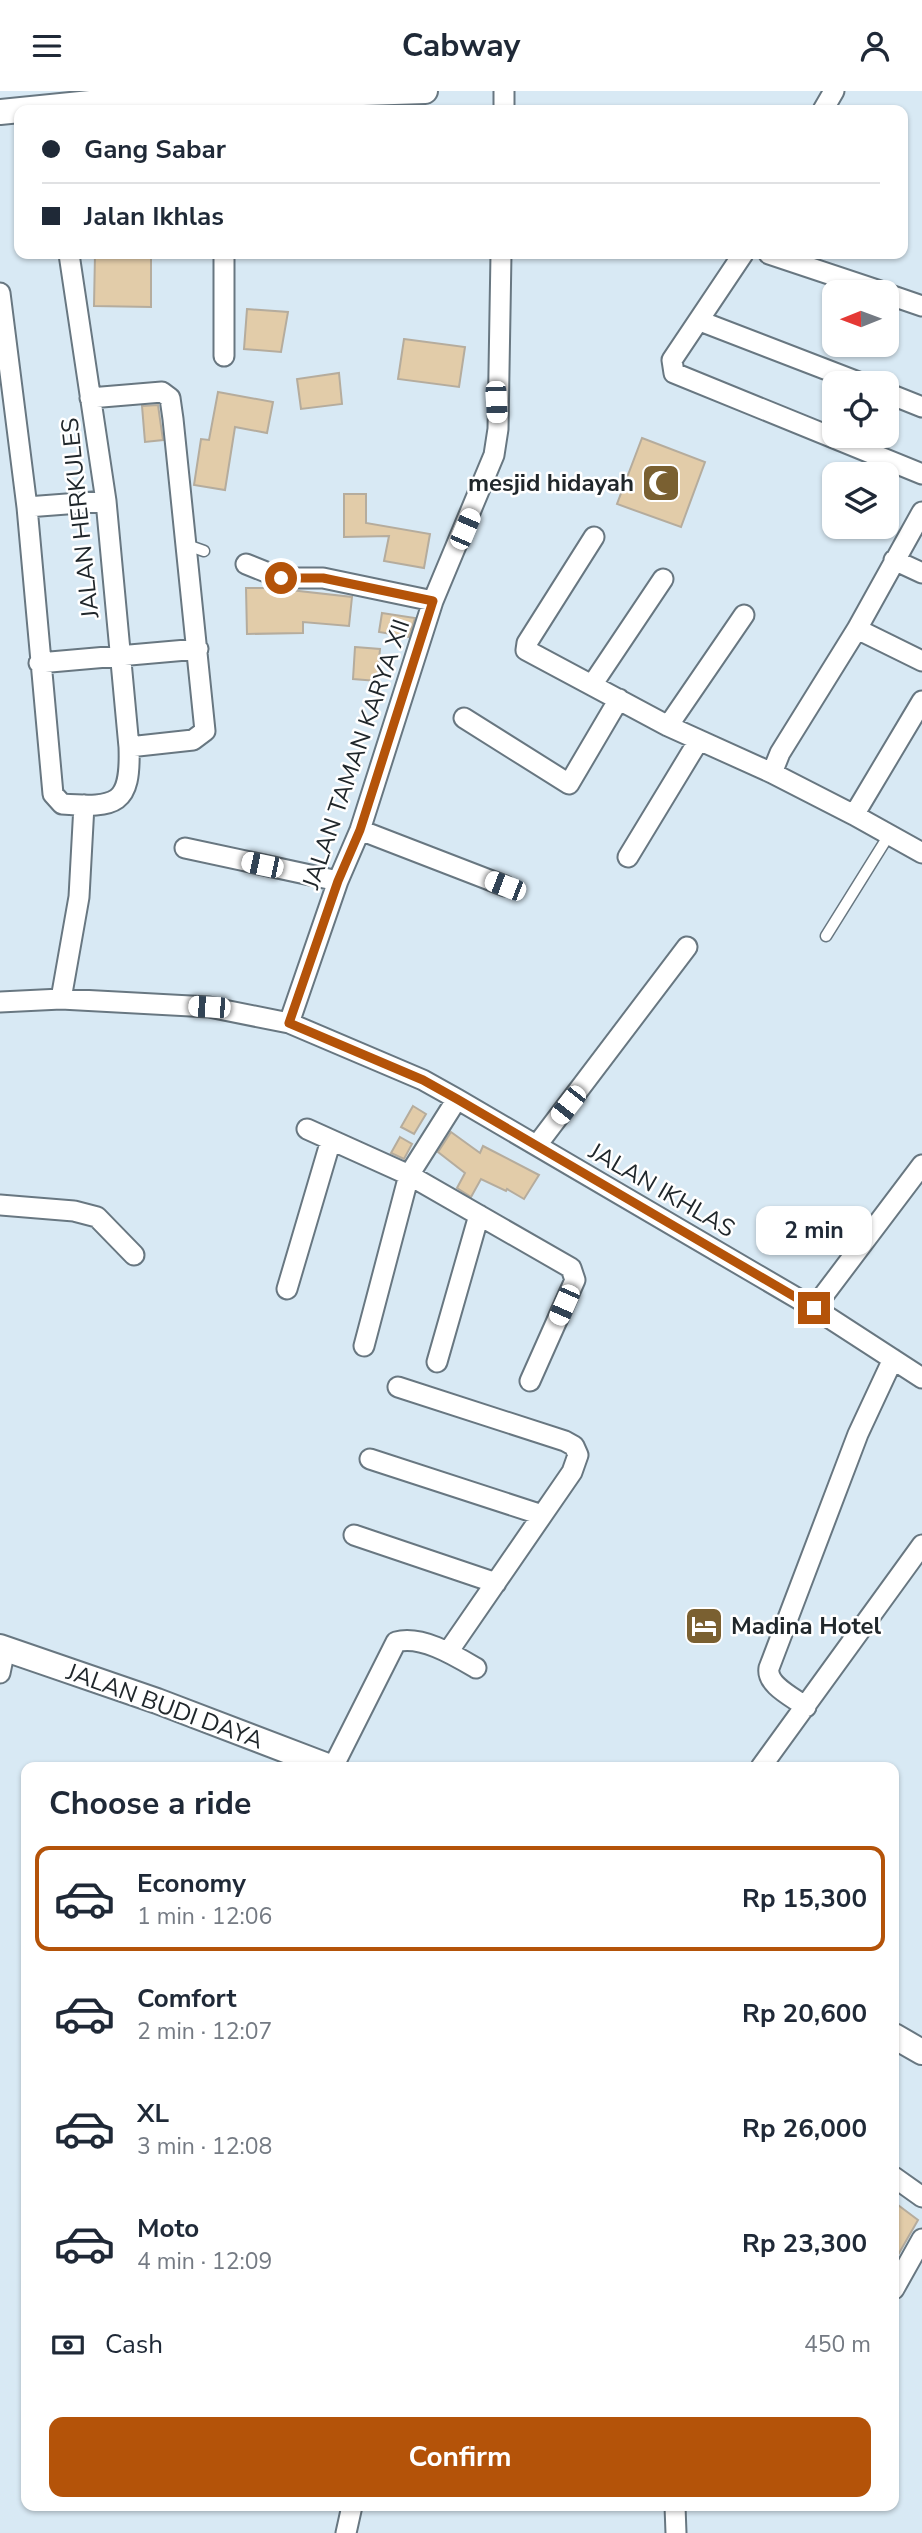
<!DOCTYPE html>
<meta charset="utf-8">
<style>
:root{--surface:#fff;--page:#f6f6f7;--text:#1f2937;--muted:#747a83;--line:#e0e1e3;--accent:#b45309}
body{margin:0;font-family:"Nunito Sans",sans-serif;background:var(--page);color:var(--text);height:100vh;display:flex;flex-direction:column;font-size:26px;white-space:nowrap}
*{box-sizing:border-box;margin:0}
p{font-size:23px;color:var(--muted)}
.icon{flex:none;width:38px;height:38px;fill:none;stroke:currentColor;stroke-width:2;stroke-linecap:round;stroke-linejoin:round}
.map{position:relative;flex:1;overflow:hidden}
.details{position:absolute;left:21px;top:1671px;width:878px;height:749px;display:flex;flex-direction:column;background:var(--surface);border-radius:14px;box-shadow:0 2px 5px #0004}
.details>*{flex:none}
.banner{position:absolute;left:14px;top:14px;width:894px;height:154px;border-radius:14px;box-shadow:0 2px 5px #0004;display:grid;align-content:center;height:154px;padding:0 28px;background:var(--surface)}
.needle{width:46px;rotate:269deg}
.controls{position:absolute;left:822px;top:189px;display:grid;gap:14px}
.controls a{display:grid;place-items:center;width:77px;height:77px;border-radius:14px;background:var(--surface);box-shadow:0 2px 5px #0004;font-size:35px}
.end{position:absolute;width:32px;height:32px;margin:-16px;border:9px solid #b45309;background:#fff;box-shadow:0 0 0 4px #fff}
.from{border-radius:50%}
.bubble{position:absolute;height:49px;border-radius:14px;background:var(--surface);box-shadow:0 2px 5px #0004;font-size:23px;font-weight:700;line-height:49px;text-align:center}
.car{position:absolute;width:21px;height:42px;margin:-21px -10px;border-radius:9px;box-shadow:0 0 5px 2px #0007;background:linear-gradient(#fff 24%,#345 0 40%,#fff 0 76%,#345 0 86%,#fff 0)}
.banner b{display:flex;align-items:center;gap:24px;height:66px;font-size:26px}
.banner b+b{border-top:2px solid var(--line)}
.banner i{width:18px;height:18px;background:var(--text)}
ul{padding:0;list-style:none}
li{display:flex;align-items:center;gap:21px;height:105px;margin:0 14px 10px;padding:0 14px;border:4px solid transparent;border-radius:14px}
li div{flex:1}
li b{display:block;font-size:26px}
li em{font-style:normal;font-weight:700}
li.current{border-color:var(--accent)}
li>.icon{width:63px;height:63px;stroke-width:1.5}
h2{padding:0 28px;font-size:32px;line-height:84px}
.pay{display:flex;align-items:center;gap:18px;height:77px;padding:0 28px;font-size:26px}
.pay p{margin-inline-start:auto}
.primary-button{display:flex;gap:14px;margin-top:auto;padding:14px 28px}
.primary-button a{flex:1;height:80px;border-radius:14px;background:var(--accent);color:#fff;font-size:28px;font-weight:700;line-height:80px;text-align:center}
header{display:flex;justify-content:space-between;align-items:center;height:91px;padding:0 28px;background:var(--surface);font-size:32px;font-weight:700}
.map>svg:first-child{display:block}
.building{fill:#e2cca9;stroke:#b5ac9d;stroke-width:2}
.lines{fill:none;stroke-linecap:round;stroke-linejoin:round}
.service-casing{stroke:#687781;stroke-width:13}
.minor-casing{stroke:#687781;stroke-width:23}
.tertiary-casing{stroke:#687781;stroke-width:28}
.service{stroke:#fff;stroke-width:10}
.minor{stroke:#fff;stroke-width:19}
.tertiary{stroke:#fff;stroke-width:24}
.route{stroke:#b45309;stroke-width:9}
.labels{text-anchor:middle;stroke-width:5;stroke-linejoin:round;paint-order:stroke}
.poi-label{font-size:24px;font-weight:bold;fill:#20272b;stroke:#fff;text-anchor:end}
.street-label{font-size:24px;fill:#20272b;stroke:#fff}
</style>
<header><svg class="icon" aria-label="menu" viewBox="0 0 24 24"><path d="M4 6h16M4 12h16M4 18h16"/></svg>Cabway<svg class="icon" aria-label="person" viewBox="0 0 24 24"><circle cx="12" cy="8" r="4"/><path d="M4 21q1-7 8-7t8 7"/></svg></header>
<div class="map">
<svg width="922" height="2442" viewBox="0 0 922 2442">
<rect width="100%" height="100%" fill="#d8e9f4"/>
<path class="building" d="M95,163H151V216L94,215Z
M247,218L288,221L281,261L244,258Z
M404,248L465,256L459,296L398,288Z
M339,282L342,313L301,318L297,288Z
M218,301L273,311L267,342L235,336L225,399L194,394L201,348L209,349Z
M158,314L163,349L145,351L142,315Z
M642,347L705,371L681,436L617,413Z
M344,403H366V432L430,443L424,477L384,470L389,445L344,446Z
M246,497H272L352,506L349,535L303,531V542L247,543Z
M382,522L415,527L409,546L379,541Z
M355,556L380,558L377,590L353,588Z
M413,1015L426,1023L414,1043L401,1036Z
M451,1041L480,1062L483,1055L539,1084L524,1108L507,1098L506,1100L481,1088L471,1106L457,1097L465,1082L438,1061Z
M400,1046L412,1053L404,1068L391,1062Z
M894,2111L918,2129L894,2171Z"/>
<g class="lines">
<defs>
<path id="service" d="M187,454L204,460
M826,845L889,744"/>
<path id="minor" d="M504,19V0
M823,19L834,0
M743,163L672,269L674,282L922,383
M769,163L883,201
M0,202L27,416L53,703L62,713C117,717 131,714 129,656L106,410L69,163
M887,203L922,215
M700,230L861,292
M224,265V163
M887,302L922,316
M90,307L162,301L170,307L173,328L205,640L193,649L129,656
M27,416L106,410
M922,421L857,538L922,570
M594,446L527,552L526,559L668,635L772,682
M894,469L922,482
M246,473L281,487H323L433,510
M39,572L198,558
M592,594L663,488
M922,610L854,724L922,762
M464,627L569,693L619,608
M668,635L744,524
M854,724L772,682L780,662L857,538
M360,739L505,795
M185,757L338,790
M628,766L699,649
M61,908L79,806L84,714
M0,911L61,908L209,916L289,932L423,989L457,1008L814,1217L922,1287
M289,932L338,790L360,739L433,510L494,364L498,338L501,163
M307,1038L409,1084L571,1177L575,1189L530,1290
M537,1054L687,856
M0,1114L74,1120L97,1126L134,1164
M287,1198L331,1049
M814,1217L922,1074
M364,1255L409,1084L457,1008
M437,1271L479,1124
M398,1296L565,1350L574,1355L578,1364L572,1381L448,1561
M370,1368L542,1424
M354,1444L496,1492
M0,1582L5,1558
M806,1616C793,1606 766,1594 769,1577L858,1343L893,1268
M333,1676L396,1551C421,1544 454,1564 476,1577
M761,1676L922,1454
M894,2086L922,2106
M894,2198L922,2148
M675,2415L676,2442
M346,2442L352,2415"/>
<path id="tertiary" d="M0,21L110,10L425,0
M0,1556L157,1610L330,1676
M894,1945L922,1961"/>
</defs>
<use href="#service" class="service-casing"/>
<use href="#minor" class="minor-casing"/>
<use href="#tertiary" class="tertiary-casing"/>
<use href="#service" class="service"/>
<use href="#minor" class="minor"/>
<use href="#tertiary" class="tertiary"/>
</g>
<g class="lines">
<path class="route" d="M281,487H323L433,510L360,739L338,790L289,932L423,989L457,1008L814,1217"/>
</g>
<defs>
<symbol id="mosque-square" viewBox="-11 -11 22 22"><rect x="-9" y="-9" width="18" height="18" rx="4" fill="#7a6031" stroke="#fff"/><path d="M3.5-4.9A6 6 0 1 0 3.5 4.9A5 5 0 1 1 3.5-4.9Z" fill="#fff"/></symbol>
<symbol id="hotel-square" viewBox="-11 -11 22 22"><rect x="-9" y="-9" width="18" height="18" rx="4" fill="#7a6031" stroke="#fff"/><path d="M-6-4.5h1.5V1H6V5H4.5V3h-9V5H-6ZM-4 0a1.8 1.8 0 1 1 3.6 0ZM.5 0V-2.5h3Q6-2.5 6 0Z" fill="#fff"/></symbol>
</defs>
<g fill-rule="evenodd">
<use href="#mosque-square" x="639" y="370" width="44" height="44"/>
<use href="#hotel-square" x="682" y="1513" width="44" height="44"/>
</g>
<g class="labels">
<g class="poi-label">
<text x="634" y="400">mesjid hidayah</text>
<text x="731" y="1543" text-anchor="start">Madina Hotel</text>
</g>
<g class="street-label">
<text transform="translate(80 427) rotate(-96)" y="8">JALAN HERKULES</text>
<text transform="translate(356 663) rotate(-71)" y="8">JALAN TAMAN KARYA XII</text>
<text transform="translate(662 1099) rotate(30)" y="8">JALAN IKHLAS</text>
<text transform="translate(165 1615) rotate(20)" y="8">JALAN BUDI DAYA</text>
</g>
</g>
</svg>
<div class="controls">
<a><svg class="needle" viewBox="-14 -14 28 28"><path d="M0-13l5 13h-10z" fill="#e53935"/><path d="M0 13l5-13h-10z" fill="#747a83"/></svg></a>
<a><svg class="icon" aria-label="locate" viewBox="0 0 24 24"><circle cx="12" cy="12" r="6"/><path d="M12 2v4M12 18v4M2 12h4M18 12h4"/></svg></a>
<a><svg class="icon" aria-label="layers" viewBox="0 0 24 24"><path d="M12 4l9 5-9 5-9-5zM3 14l9 5 9-5"/></svg></a>
</div>
<i class="end from" style="left:281px;top:487px"></i>
<i class="end" style="left:814px;top:1217px"></i>
<div class="bubble" style="left:756px;top:1115px;width:116px">2 min</div>
<i class="car" style="left:496px;top:311px;rotate:177deg"></i>
<i class="car" style="left:465px;top:438px;rotate:23deg"></i>
<i class="car" style="left:262px;top:774px;rotate:282deg"></i>
<i class="car" style="left:505px;top:795px;rotate:291deg"></i>
<i class="car" style="left:209px;top:916px;rotate:273deg"></i>
<i class="car" style="left:568px;top:1014px;rotate:218deg"></i>
<i class="car" style="left:564px;top:1214px;rotate:204deg"></i>
<div class="banner">
<b><i class="from"></i>Gang Sabar</b>
<b><i></i>Jalan Ikhlas</b>
</div>
<section class="details">
<h2>Choose a ride</h2>
<ul>
<li class="current"><svg class="icon" aria-label="car" viewBox="0 0 24 24"><path d="M5 17H2v-5l4-1 3-4h7l3 4 3 1v5h-3M9 17h6M6 11h13"/><circle cx="7" cy="17" r="2"/><circle cx="17" cy="17" r="2"/></svg><div><b>Economy</b><p>1 min · 12:06</p></div><em>Rp 15,300</em></li>
<li><svg class="icon" aria-label="car" viewBox="0 0 24 24"><path d="M5 17H2v-5l4-1 3-4h7l3 4 3 1v5h-3M9 17h6M6 11h13"/><circle cx="7" cy="17" r="2"/><circle cx="17" cy="17" r="2"/></svg><div><b>Comfort</b><p>2 min · 12:07</p></div><em>Rp 20,600</em></li>
<li><svg class="icon" aria-label="car" viewBox="0 0 24 24"><path d="M5 17H2v-5l4-1 3-4h7l3 4 3 1v5h-3M9 17h6M6 11h13"/><circle cx="7" cy="17" r="2"/><circle cx="17" cy="17" r="2"/></svg><div><b>XL</b><p>3 min · 12:08</p></div><em>Rp 26,000</em></li>
<li><svg class="icon" aria-label="car" viewBox="0 0 24 24"><path d="M5 17H2v-5l4-1 3-4h7l3 4 3 1v5h-3M9 17h6M6 11h13"/><circle cx="7" cy="17" r="2"/><circle cx="17" cy="17" r="2"/></svg><div><b>Moto</b><p>4 min · 12:09</p></div><em>Rp 23,300</em></li>
</ul>
<div class="pay"><svg class="icon" aria-label="cash" viewBox="0 0 24 24"><path d="M3 7h18v10H3z"/><circle cx="12" cy="12" r="2"/></svg>Cash<p>450 m</p></div>
<div class="primary-button"><a>Confirm</a></div>
</section>
</div>
